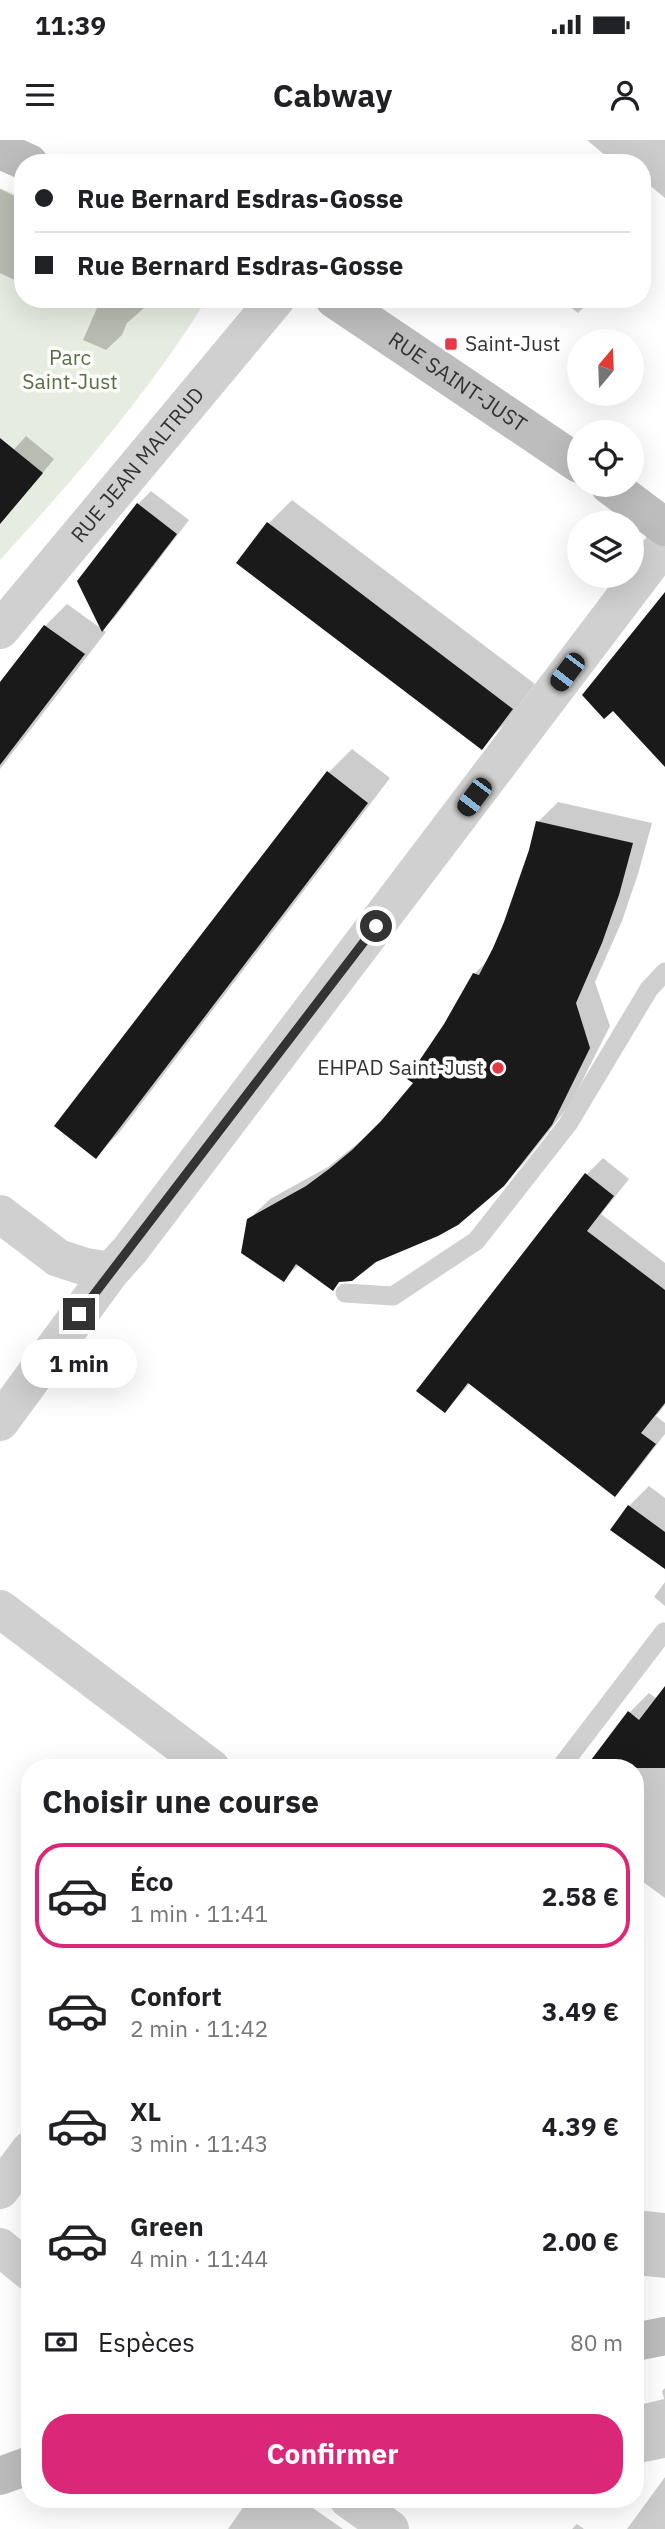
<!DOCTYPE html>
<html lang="fr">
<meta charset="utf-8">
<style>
:root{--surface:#fff;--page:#f2f2f2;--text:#202124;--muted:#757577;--line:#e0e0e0;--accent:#db2777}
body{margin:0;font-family:"IBM Plex Sans",sans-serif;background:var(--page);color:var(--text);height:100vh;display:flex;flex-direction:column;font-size:26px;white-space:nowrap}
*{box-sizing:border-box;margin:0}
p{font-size:23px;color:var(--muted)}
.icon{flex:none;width:38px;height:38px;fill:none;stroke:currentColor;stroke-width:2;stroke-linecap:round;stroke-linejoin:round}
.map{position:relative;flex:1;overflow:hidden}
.drawer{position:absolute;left:21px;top:1619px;width:623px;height:749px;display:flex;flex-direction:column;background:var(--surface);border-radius:28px;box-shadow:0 7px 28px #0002}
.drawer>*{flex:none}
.guide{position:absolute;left:14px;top:14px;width:637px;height:154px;border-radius:28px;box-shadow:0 7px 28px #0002;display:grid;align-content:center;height:154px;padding:0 21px;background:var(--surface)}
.needle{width:46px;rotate:19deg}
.tools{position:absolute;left:567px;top:189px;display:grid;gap:14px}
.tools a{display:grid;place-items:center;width:77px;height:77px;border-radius:50%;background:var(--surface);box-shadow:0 7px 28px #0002;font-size:35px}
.end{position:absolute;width:32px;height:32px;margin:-16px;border:9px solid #333;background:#fff;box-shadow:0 0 0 4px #fff}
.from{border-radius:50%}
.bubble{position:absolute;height:49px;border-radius:24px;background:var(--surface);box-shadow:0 7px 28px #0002;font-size:23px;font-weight:700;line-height:49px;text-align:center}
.car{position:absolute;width:21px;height:42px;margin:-21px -10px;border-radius:9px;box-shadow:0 0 5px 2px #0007;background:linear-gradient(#222 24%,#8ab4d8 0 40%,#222 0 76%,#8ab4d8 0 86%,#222 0)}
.guide b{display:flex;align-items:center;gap:24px;height:66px;font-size:26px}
.guide b+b{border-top:2px solid var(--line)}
.guide i{width:18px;height:18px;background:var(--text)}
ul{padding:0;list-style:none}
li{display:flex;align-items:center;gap:21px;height:105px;margin:0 14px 10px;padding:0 7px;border:4px solid transparent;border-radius:28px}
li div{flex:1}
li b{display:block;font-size:26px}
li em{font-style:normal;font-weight:700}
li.current{border-color:var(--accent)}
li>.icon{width:63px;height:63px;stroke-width:1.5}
h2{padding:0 21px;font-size:32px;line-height:84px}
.pay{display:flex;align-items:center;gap:18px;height:77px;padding:0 21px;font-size:26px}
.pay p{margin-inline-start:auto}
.cta{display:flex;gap:14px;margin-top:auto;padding:14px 21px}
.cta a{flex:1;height:80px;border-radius:28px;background:var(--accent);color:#fff;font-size:28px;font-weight:700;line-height:80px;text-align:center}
.status{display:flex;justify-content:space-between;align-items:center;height:49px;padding:0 35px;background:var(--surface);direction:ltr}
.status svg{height:19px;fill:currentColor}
header{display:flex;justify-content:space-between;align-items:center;height:91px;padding:0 21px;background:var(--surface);font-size:32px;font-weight:700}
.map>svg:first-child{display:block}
.green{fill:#e6ecdf}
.shadow{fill:#0003}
.building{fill:#1a1a1a}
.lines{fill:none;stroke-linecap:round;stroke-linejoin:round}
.lane{stroke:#d0d0d0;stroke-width:19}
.street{stroke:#d0d0d0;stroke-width:38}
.secondary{stroke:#bdbdbd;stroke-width:38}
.route{stroke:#333;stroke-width:9}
.poi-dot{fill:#e63946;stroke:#fff;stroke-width:2.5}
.labels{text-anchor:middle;stroke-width:7;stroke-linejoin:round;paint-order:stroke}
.poi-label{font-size:21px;fill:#333;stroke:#fff;text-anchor:start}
.park-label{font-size:21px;fill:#56703f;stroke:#fff}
.street-label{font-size:21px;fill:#333;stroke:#fff}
</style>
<div class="status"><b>11:39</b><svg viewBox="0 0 49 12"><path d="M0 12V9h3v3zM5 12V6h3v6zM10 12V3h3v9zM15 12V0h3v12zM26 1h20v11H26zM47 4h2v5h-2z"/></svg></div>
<header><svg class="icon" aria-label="menu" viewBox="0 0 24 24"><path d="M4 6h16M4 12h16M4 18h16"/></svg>Cabway<svg class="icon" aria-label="person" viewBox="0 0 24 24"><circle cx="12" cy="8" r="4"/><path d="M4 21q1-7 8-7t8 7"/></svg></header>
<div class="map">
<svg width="665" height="2389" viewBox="0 0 665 2389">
<rect width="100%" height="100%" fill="#fff"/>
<path class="green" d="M0,48L23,57V159H207C148,254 75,338 0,420Z"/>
<path class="shadow" d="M587,0H665V58L642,39V23H614Z
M0,49L23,60V144L0,133Z
M77,159H148L144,168L127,183L122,195L106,210L83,200L97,168Z
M560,159H592L578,173Z
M26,296L54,319L0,384V325Z
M151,351L189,380L115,477L103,489L138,364Z
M292,360L535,544L505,584L481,607L269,383Z
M67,464L106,492L0,629V545L45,486Z
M352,609L390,638L119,993L95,1017L328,633Z
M558,662L652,683L638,734L622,781L595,842L610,886L571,963L523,1024L502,1045L341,1140L333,1149L299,1125L284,1139L249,1079L270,1059L328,1027L372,992L416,942L474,834L488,820L494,808L531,711L538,682Z
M603,1018L629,1039L601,1074L665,1123V1265L656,1276L665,1283V1294L631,1338L615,1355L471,1242L445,1271L586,1035Z
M649,1346L665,1358V1427L629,1366Z
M665,1442V1466L654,1457Z
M665,1549V1758L635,1736V1628L629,1573L649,1553L657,1559Z
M635,2070L665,2073V2138L635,2135Z
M665,2248V2318L635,2324V2266L664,2259L662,2251Z
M665,2337V2389H627Z
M249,2359H300L343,2389H228Z
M577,2384L584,2389H572Z"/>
<path class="building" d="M0,298L43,333L0,384Z
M137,363L177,394L102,492L77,441Z
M267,382L513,569L482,610L236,423Z
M665,452V627L613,571L604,579L582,555Z
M44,485L85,514L0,625V542Z
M327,631L368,663L96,1019L54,986Z
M536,681L633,703L619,755L602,803L576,863L590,908L552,985L504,1046L458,1085L438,1096L376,1122L352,1141L339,1142L333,1151L296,1124L284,1142L241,1113L247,1079L306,1046L329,1029L352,1010L381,981L413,943L407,939L444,884L473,833L479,835L493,808L504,782L529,710Z
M585,1033L614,1056L587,1091L665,1150V1263L641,1293L656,1304L615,1357L468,1243L445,1273L416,1251Z
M628,1365L665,1392V1429L610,1390Z
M665,1546V1628H585L628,1571L639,1580Z"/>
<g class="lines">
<path class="lane" d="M345,1153L393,1156L476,1101L568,984L649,849L665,832
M560,1628L664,1492"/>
<g class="street">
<path id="s1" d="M0,490L276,159"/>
<path d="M0,1074L58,1118L86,1127L111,1131"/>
<path d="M0,1282L111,1131L130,1110L665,404"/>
<path d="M0,1469L211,1628"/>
<path d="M0,2050L30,2010"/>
<path d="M0,2107L30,2132"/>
<path d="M348,2359L390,2389"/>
</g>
<g class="secondary">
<path d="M0,10L29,23"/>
<path id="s2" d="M334,159L579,324"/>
<path d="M609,345L665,387"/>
<path d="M635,2202L665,2196"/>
<path d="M0,2336L30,2325"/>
</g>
</g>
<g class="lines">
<path class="route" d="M79,1174L376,786"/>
</g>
<g class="poi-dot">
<rect x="444" y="197" width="14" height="14" rx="3.5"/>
<circle cx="498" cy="928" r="7"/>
</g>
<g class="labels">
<g class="poi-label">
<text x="465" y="211">Saint-Just</text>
<text x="484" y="935" text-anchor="end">EHPAD Saint-Just</text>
</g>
<g class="park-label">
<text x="70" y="225">Parc<tspan x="70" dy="24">Saint-Just</tspan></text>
</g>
<g class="street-label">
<text dy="7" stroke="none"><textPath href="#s2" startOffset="149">RUE SAINT-JUST</textPath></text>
<text dy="7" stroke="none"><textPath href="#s1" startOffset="215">RUE JEAN MALTRUD</textPath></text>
</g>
</g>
</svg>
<div class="tools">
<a><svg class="needle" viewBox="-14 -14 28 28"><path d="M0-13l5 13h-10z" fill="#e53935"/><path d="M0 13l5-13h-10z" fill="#757577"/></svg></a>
<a><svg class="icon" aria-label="locate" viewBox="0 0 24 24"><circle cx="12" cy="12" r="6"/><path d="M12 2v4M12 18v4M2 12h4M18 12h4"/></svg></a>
<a><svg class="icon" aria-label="layers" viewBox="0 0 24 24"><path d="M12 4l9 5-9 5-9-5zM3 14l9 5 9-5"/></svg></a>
</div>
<i class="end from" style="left:376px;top:786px"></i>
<i class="end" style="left:79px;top:1174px"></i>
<div class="bubble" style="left:21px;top:1199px;width:116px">1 min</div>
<i class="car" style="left:567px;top:532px;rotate:217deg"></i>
<i class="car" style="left:474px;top:657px;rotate:217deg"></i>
<div class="guide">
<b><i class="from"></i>Rue Bernard Esdras-Gosse</b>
<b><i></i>Rue Bernard Esdras-Gosse</b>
</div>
<section class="drawer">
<h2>Choisir une course</h2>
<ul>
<li class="current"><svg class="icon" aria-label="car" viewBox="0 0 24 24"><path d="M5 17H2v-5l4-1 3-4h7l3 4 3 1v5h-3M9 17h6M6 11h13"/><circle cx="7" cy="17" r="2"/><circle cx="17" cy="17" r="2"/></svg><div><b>Éco</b><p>1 min · 11:41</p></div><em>2.58 €</em></li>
<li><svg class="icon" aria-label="car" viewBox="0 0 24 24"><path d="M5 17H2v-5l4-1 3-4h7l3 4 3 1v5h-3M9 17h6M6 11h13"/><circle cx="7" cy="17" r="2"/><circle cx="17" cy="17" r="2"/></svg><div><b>Confort</b><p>2 min · 11:42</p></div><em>3.49 €</em></li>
<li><svg class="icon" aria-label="car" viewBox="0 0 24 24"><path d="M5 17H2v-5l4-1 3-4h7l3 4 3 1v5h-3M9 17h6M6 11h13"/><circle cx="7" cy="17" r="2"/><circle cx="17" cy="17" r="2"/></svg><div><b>XL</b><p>3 min · 11:43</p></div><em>4.39 €</em></li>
<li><svg class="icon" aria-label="car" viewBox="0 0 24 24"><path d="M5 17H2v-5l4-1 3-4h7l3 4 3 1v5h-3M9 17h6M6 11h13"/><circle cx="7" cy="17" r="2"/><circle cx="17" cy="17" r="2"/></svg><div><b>Green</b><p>4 min · 11:44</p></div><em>2.00 €</em></li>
</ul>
<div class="pay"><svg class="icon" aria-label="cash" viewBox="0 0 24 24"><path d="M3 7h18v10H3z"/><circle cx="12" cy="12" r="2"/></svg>Espèces<p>80 m</p></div>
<div class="cta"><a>Confirmer</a></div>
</section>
</div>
